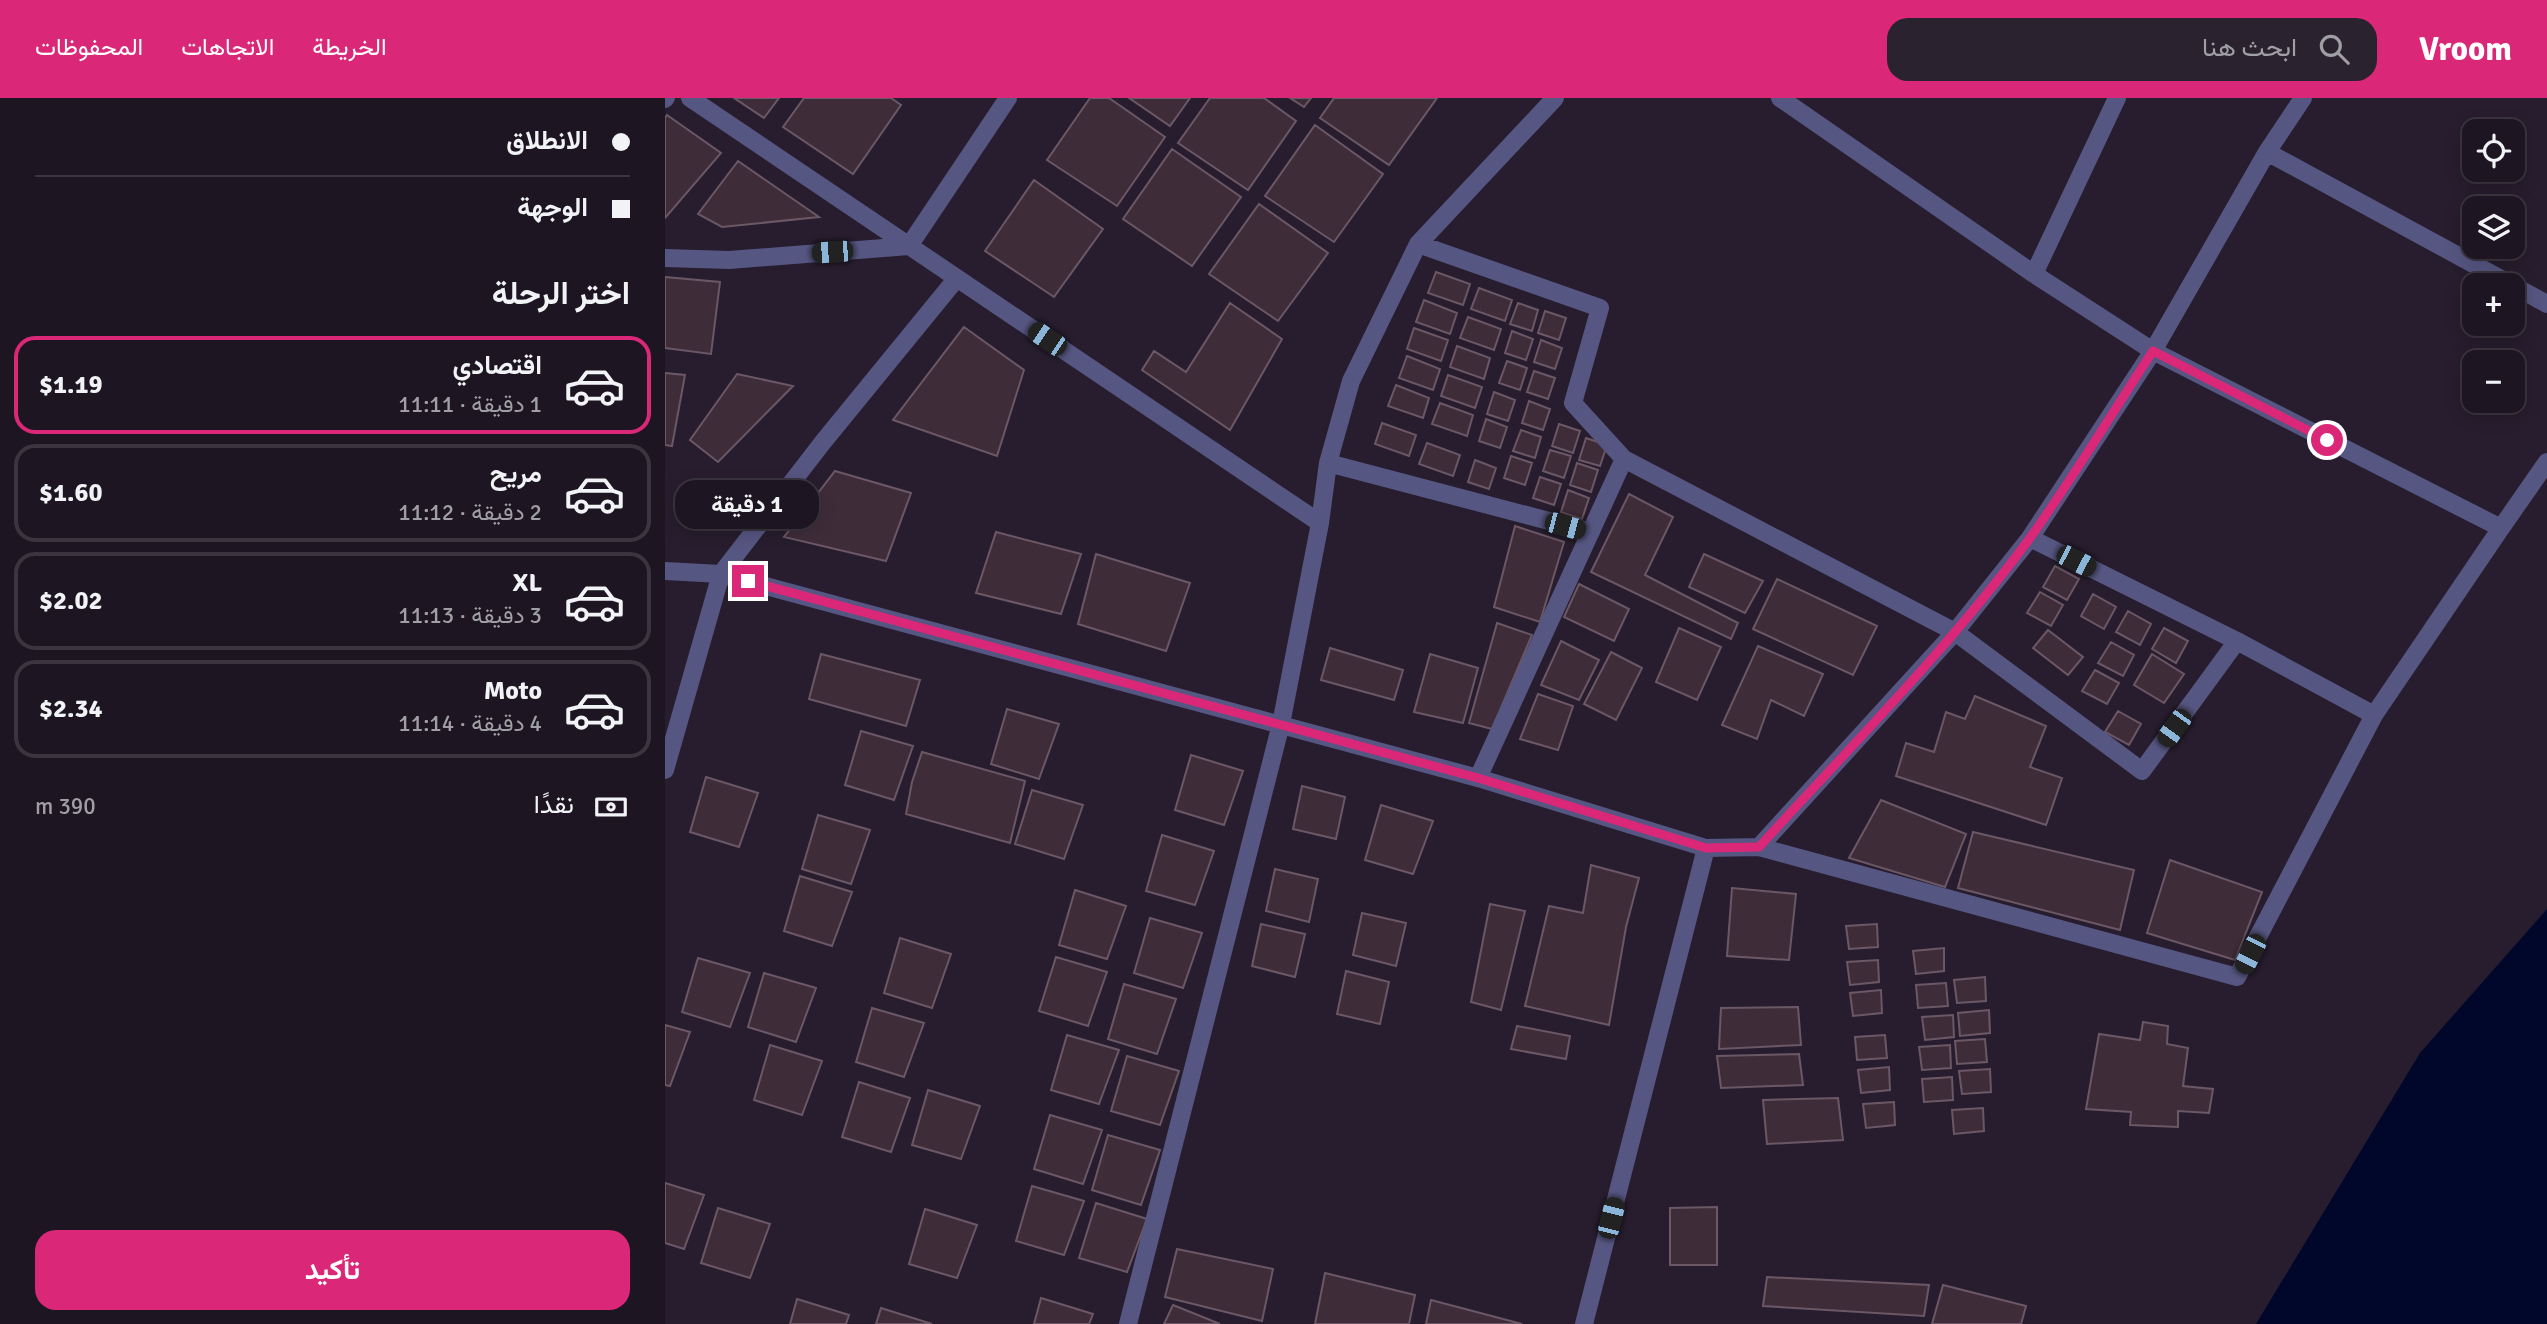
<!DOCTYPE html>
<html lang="ar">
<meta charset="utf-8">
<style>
:root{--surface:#1d1622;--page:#2a232f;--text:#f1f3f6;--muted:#a09fa5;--line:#3b3540;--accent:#db2777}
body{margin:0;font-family:Signika,Vazirmatn,sans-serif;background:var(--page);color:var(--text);direction:rtl;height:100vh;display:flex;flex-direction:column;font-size:26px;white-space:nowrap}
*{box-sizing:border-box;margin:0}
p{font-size:23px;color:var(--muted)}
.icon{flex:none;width:38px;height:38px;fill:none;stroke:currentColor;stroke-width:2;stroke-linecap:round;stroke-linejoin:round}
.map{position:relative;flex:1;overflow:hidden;direction:ltr}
.sheet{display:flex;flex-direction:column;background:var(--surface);width:665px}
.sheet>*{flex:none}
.guide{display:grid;align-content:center;height:154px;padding:0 35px;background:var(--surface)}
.fabs{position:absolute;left:1797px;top:21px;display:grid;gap:14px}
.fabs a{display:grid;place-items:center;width:63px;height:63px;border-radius:14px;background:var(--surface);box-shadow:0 4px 18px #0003,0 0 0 2px var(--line);font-size:35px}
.end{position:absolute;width:32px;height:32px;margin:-16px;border:9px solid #db2777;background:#fff;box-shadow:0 0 0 4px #fff}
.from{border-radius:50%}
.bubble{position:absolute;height:49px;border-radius:21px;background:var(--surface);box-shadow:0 4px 18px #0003,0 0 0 2px var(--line);font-size:23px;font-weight:700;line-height:49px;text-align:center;direction:rtl}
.car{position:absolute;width:21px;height:42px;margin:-21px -10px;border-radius:9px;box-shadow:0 0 5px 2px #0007;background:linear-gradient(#222 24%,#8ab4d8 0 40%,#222 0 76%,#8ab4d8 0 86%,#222 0)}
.guide b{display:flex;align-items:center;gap:24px;height:66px;font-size:26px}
.guide b+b{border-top:2px solid var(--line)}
.guide i{width:18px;height:18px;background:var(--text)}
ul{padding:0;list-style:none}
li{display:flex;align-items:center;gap:21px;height:98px;margin:0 14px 10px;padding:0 21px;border:4px solid var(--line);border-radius:21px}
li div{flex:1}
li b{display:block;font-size:26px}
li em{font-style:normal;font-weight:700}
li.on{border-color:var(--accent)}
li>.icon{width:63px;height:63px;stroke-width:1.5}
h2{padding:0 35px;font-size:32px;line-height:84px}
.pay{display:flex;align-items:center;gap:18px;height:77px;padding:0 35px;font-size:26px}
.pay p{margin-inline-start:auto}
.button{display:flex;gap:14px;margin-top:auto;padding:14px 35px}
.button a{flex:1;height:80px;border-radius:21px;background:var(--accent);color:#fff;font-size:28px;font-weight:700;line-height:80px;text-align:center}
header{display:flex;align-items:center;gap:42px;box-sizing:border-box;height:98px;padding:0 35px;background:var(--accent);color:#fff}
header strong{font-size:33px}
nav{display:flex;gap:38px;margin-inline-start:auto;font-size:24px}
.search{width:490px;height:63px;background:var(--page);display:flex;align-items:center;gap:18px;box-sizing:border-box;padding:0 24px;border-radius:21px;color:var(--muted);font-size:26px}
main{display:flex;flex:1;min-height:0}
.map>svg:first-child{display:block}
.water{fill:#00072a}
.building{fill:#3e2d39;stroke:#6b5765;stroke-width:2}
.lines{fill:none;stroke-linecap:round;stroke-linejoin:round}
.minor{stroke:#565682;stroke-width:18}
.route{stroke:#db2777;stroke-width:9}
</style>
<header>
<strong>Vroom</strong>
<div class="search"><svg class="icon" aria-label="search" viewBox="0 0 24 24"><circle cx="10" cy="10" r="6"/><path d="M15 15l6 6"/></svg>ابحث هنا</div>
<nav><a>الخريطة</a><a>الاتجاهات</a><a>المحفوظات</a></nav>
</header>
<main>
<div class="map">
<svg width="1882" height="1226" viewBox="0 0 1882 1226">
<rect width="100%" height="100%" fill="#271d2e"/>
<path class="water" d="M1882,811V1226H1591L1755,955Z"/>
<path class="building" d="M69,0H114L99,20Z
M139,0H226L236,7L188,76L118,29Z
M425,0H444L500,39L452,108L382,62Z
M464,0H525L505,28Z
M545,0H599L631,23L583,92L513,45Z
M625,0H646L639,9Z
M669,0H772L724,67L655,20Z
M2,17L56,55L0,120V20Z
M650,27L718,76L669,144L600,98Z
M507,51L576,99L527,168L458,121Z
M73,63L154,119L57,129L33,116Z
M369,82L438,131L389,199L320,153Z
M594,106L663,155L613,223L544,176Z
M771,174L805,186L798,207L763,195Z
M0,179L55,184L46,256L0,250Z
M814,190L847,202L840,223L806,211Z
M759,202L792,215L785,236L751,224Z
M565,205L617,241L565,332L477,272L489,253L521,274Z
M853,205L873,212L867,233L845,226Z
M880,213L901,220L894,242L873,235Z
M803,219L836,231L829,252L795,240Z
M299,229L359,272L332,358L228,322Z
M749,230L783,242L776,263L742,251Z
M847,233L868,241L861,262L840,255Z
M876,242L897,250L890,271L869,264Z
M792,248L825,260L819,281L785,269Z
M742,258L775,271L768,292L734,280Z
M842,263L862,270L855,292L834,285Z
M869,273L890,280L883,301L862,294Z
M0,275L20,277L7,348L0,347Z
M72,276L128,288L53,364L25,342Z
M783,277L817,289L810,310L776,298Z
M731,287L764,300L758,320L723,308Z
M829,294L850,302L843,323L822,316Z
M864,303L885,311L878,332L857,325Z
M775,305L808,317L802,338L767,326Z
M821,321L842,329L835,350L814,343Z
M717,325L751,337L744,358L710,346Z
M894,326L915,333L908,355L887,348Z
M856,332L876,339L870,360L848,353Z
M921,340L942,347L935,368L914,362Z
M762,345L795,357L788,378L754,366Z
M885,352L906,358L899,380L878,373Z
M846,358L867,365L860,387L839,380Z
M810,362L831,370L824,391L803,384Z
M912,365L933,372L926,394L905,387Z
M170,373L246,395L221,463L119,439Z
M875,379L896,386L889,407L868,400Z
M903,392L924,400L917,421L896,414Z
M964,396L1008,419L980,477L1073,525L1066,541L926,474Z
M850,428L899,444L875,524L829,509Z
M331,434L416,456L396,516L311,495Z
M431,456L525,485L501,553L413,526Z
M1039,456L1098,483L1080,515L1024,489Z
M1390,468L1414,481L1402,502L1378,489Z
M1112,481L1212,528L1188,577L1088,531Z
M914,486L964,511L949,543L899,519Z
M1375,494L1398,507L1386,528L1362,515Z
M1428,496L1451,509L1439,531L1416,518Z
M1463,513L1486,526L1475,547L1451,534Z
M832,525L867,537L827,631L804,625Z
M1014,530L1056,549L1032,602L991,584Z
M1499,530L1523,543L1511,565L1487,551Z
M1383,532L1418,559L1403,577L1368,550Z
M896,543L934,562L914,602L876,587Z
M1446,544L1469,557L1458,578L1433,565Z
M1093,548L1158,576L1139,618L1106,602L1092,641L1057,627Z
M665,550L738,572L729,602L656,582Z
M946,554L977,570L951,622L919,606Z
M156,556L255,582L241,628L144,601Z
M765,556L813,570L798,625L749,614Z
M1487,556L1519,576L1499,605L1469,587Z
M1430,572L1454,585L1442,606L1417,593Z
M873,596L908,608L893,652L855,641Z
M1310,598L1381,628L1365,669L1397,680L1381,727L1231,678L1241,645L1269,654L1281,614L1300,621Z
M342,611L394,626L374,681L326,666Z
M1453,613L1476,626L1464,647L1440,634Z
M196,633L248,648L229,702L180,687Z
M257,654L360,683L345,745L241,716L247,684Z
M526,657L578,673L559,727L510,712Z
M41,679L93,695L74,749L25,734Z
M637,688L680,699L671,741L628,731Z
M367,692L418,707L399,761L350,746Z
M1216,702L1301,736L1280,789L1184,760Z
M716,707L768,723L748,776L700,762Z
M153,717L205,732L186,786L137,771Z
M1308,734L1469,772L1455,832L1293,790Z
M497,737L549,753L530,807L481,793Z
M1505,762L1597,794L1570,862L1482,835Z
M926,767L974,780L961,829L944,927L860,908L884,808L918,815Z
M610,771L653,781L644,824L601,813Z
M135,778L187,794L167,848L119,833Z
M1067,790L1131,796L1124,862L1062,858Z
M410,792L461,808L442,861L394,847Z
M825,806L860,813L836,912L806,904Z
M697,815L741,825L731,868L688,857Z
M485,820L537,835L518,890L469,875Z
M596,826L640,836L630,879L587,868Z
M1212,826L1213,849L1184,851L1181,828Z
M235,840L286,856L267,910L219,895Z
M1279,850V873L1251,876L1248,853Z
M391,859L442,874L423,928L374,913Z
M33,860L85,875L65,929L17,914Z
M1213,862L1214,884L1185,887L1182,864Z
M681,873L724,884L715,926L672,916Z
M99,875L151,890L131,944L83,929Z
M1320,879L1321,903L1292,905L1289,882Z
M1281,885L1283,908L1253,910L1251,887Z
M459,886L511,901L492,956L443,941Z
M1216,892L1217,915L1188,918L1185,895Z
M1133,909L1136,947L1054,951L1056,910Z
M207,910L259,925L239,979L191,964Z
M1324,912L1325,935L1295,938L1293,915Z
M1288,917L1289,939L1260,942L1257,919Z
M1478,924L1503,928L1502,946L1523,950L1518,988L1548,991L1544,1015L1513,1013V1029L1465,1027L1466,1014L1421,1011L1434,936L1475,942Z
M0,927L25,934L5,988L0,987Z
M852,928L905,938L901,961L846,951Z
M402,937L454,952L434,1006L386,992Z
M1220,937L1222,960L1192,962L1190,939Z
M1320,941L1322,964L1292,966L1290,943Z
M105,947L157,963L137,1017L89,1002Z
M1285,947L1286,970L1257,972L1254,949Z
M1134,956L1138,987L1056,990L1052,958Z
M462,958L514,973L495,1027L446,1013Z
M1224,969L1225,992L1196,995L1193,972Z
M1325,971L1326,994L1297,996L1294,973Z
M1287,979L1288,1002L1259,1004L1257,981Z
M194,984L245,1000L226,1054L177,1039Z
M263,992L315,1008L296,1061L247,1047Z
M1173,1000L1178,1042L1102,1046L1098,1002Z
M1229,1004L1230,1027L1201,1030L1198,1006Z
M1318,1010L1319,1033L1289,1036L1287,1012Z
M385,1017L437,1032L418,1086L369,1071Z
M443,1037L495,1052L476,1107L427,1092Z
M0,1085L39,1097L19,1151L0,1145Z
M367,1088L419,1103L399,1157L351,1143Z
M431,1105L482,1121L462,1174L414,1160Z
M1052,1109V1167H1005V1110Z
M53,1110L105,1126L85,1180L36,1165Z
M260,1111L312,1127L292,1180L244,1166Z
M512,1151L608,1171L597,1223L500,1199Z
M660,1175L750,1197L744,1226H650Z
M1102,1179L1264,1187L1259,1218L1098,1208Z
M1278,1187L1361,1208L1356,1226H1267Z
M376,1200L428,1216L424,1226H369Z
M132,1201L184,1217L181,1226H125Z
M766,1202L857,1226H761Z
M508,1207L555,1226H499Z
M216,1210L267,1226H211Z"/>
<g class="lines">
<path class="minor" d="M25,0L655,425
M1115,0L1369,176L1488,253L1836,430L1882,364
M0,1L1,0
M1602,54L1882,206
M753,146L935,210L908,305L959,361L1290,534L1477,673L1572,543
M0,160L64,162L244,148L343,0
M1369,176L1452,0
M663,365L926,434
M1365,440L1572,543L1709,617L1836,430
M0,473L56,476L813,680L1041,750L1094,749L1290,534L1365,440L1488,253L1602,54L1638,0
M0,672L56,476L158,344L292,180
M813,680L959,361
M1094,749L1572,879L1709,617
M463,1226L616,626L655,425L663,365L686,283L753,146L890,0
M919,1226L1041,750"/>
</g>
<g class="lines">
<path class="route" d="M83,483L813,680L1041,750L1094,749C1186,648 1284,550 1365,440C1408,380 1447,315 1488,253L1662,342"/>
</g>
</svg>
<div class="fabs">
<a><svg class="icon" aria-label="locate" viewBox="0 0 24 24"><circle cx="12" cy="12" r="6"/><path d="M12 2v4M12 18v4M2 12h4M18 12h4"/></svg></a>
<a><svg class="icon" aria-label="layers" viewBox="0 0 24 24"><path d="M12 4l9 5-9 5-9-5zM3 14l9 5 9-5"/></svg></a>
<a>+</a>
<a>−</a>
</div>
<i class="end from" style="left:1662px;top:342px"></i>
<i class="end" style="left:83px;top:483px"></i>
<div class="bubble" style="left:10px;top:382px;width:144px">1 دقيقة</div>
<i class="car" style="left:167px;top:154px;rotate:266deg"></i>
<i class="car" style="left:382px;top:241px;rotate:304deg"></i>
<i class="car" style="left:900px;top:428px;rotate:105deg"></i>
<i class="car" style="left:1411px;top:463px;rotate:117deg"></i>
<i class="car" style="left:1509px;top:630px;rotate:216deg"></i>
<i class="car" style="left:1585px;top:856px;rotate:207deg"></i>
<i class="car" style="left:946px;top:1120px;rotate:14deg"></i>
</div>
<section class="sheet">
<div class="guide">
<b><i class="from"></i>الانطلاق</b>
<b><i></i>الوجهة</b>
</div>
<h2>اختر الرحلة</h2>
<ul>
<li class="on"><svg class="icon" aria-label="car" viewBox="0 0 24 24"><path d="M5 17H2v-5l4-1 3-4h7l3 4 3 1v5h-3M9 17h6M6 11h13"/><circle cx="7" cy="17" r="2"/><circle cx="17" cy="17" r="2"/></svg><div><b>اقتصادي</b><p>1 دقيقة · 11:11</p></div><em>$1.19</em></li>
<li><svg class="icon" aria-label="car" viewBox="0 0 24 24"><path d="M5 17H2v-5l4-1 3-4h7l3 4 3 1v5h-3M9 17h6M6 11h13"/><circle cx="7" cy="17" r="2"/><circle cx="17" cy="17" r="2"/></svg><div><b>مريح</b><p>2 دقيقة · 11:12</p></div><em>$1.60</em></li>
<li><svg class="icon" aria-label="car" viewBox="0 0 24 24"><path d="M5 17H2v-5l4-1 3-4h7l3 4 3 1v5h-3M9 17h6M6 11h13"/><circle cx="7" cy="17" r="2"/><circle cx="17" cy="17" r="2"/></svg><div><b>XL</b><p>3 دقيقة · 11:13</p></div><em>$2.02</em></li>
<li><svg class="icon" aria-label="car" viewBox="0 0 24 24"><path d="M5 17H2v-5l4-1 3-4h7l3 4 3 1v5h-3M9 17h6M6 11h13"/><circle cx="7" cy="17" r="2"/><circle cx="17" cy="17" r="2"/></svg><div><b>Moto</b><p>4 دقيقة · 11:14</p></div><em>$2.34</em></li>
</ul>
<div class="pay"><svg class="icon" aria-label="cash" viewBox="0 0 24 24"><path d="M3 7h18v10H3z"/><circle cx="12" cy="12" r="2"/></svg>نقدًا<p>390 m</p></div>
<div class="button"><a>تأكيد</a></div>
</section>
</main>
